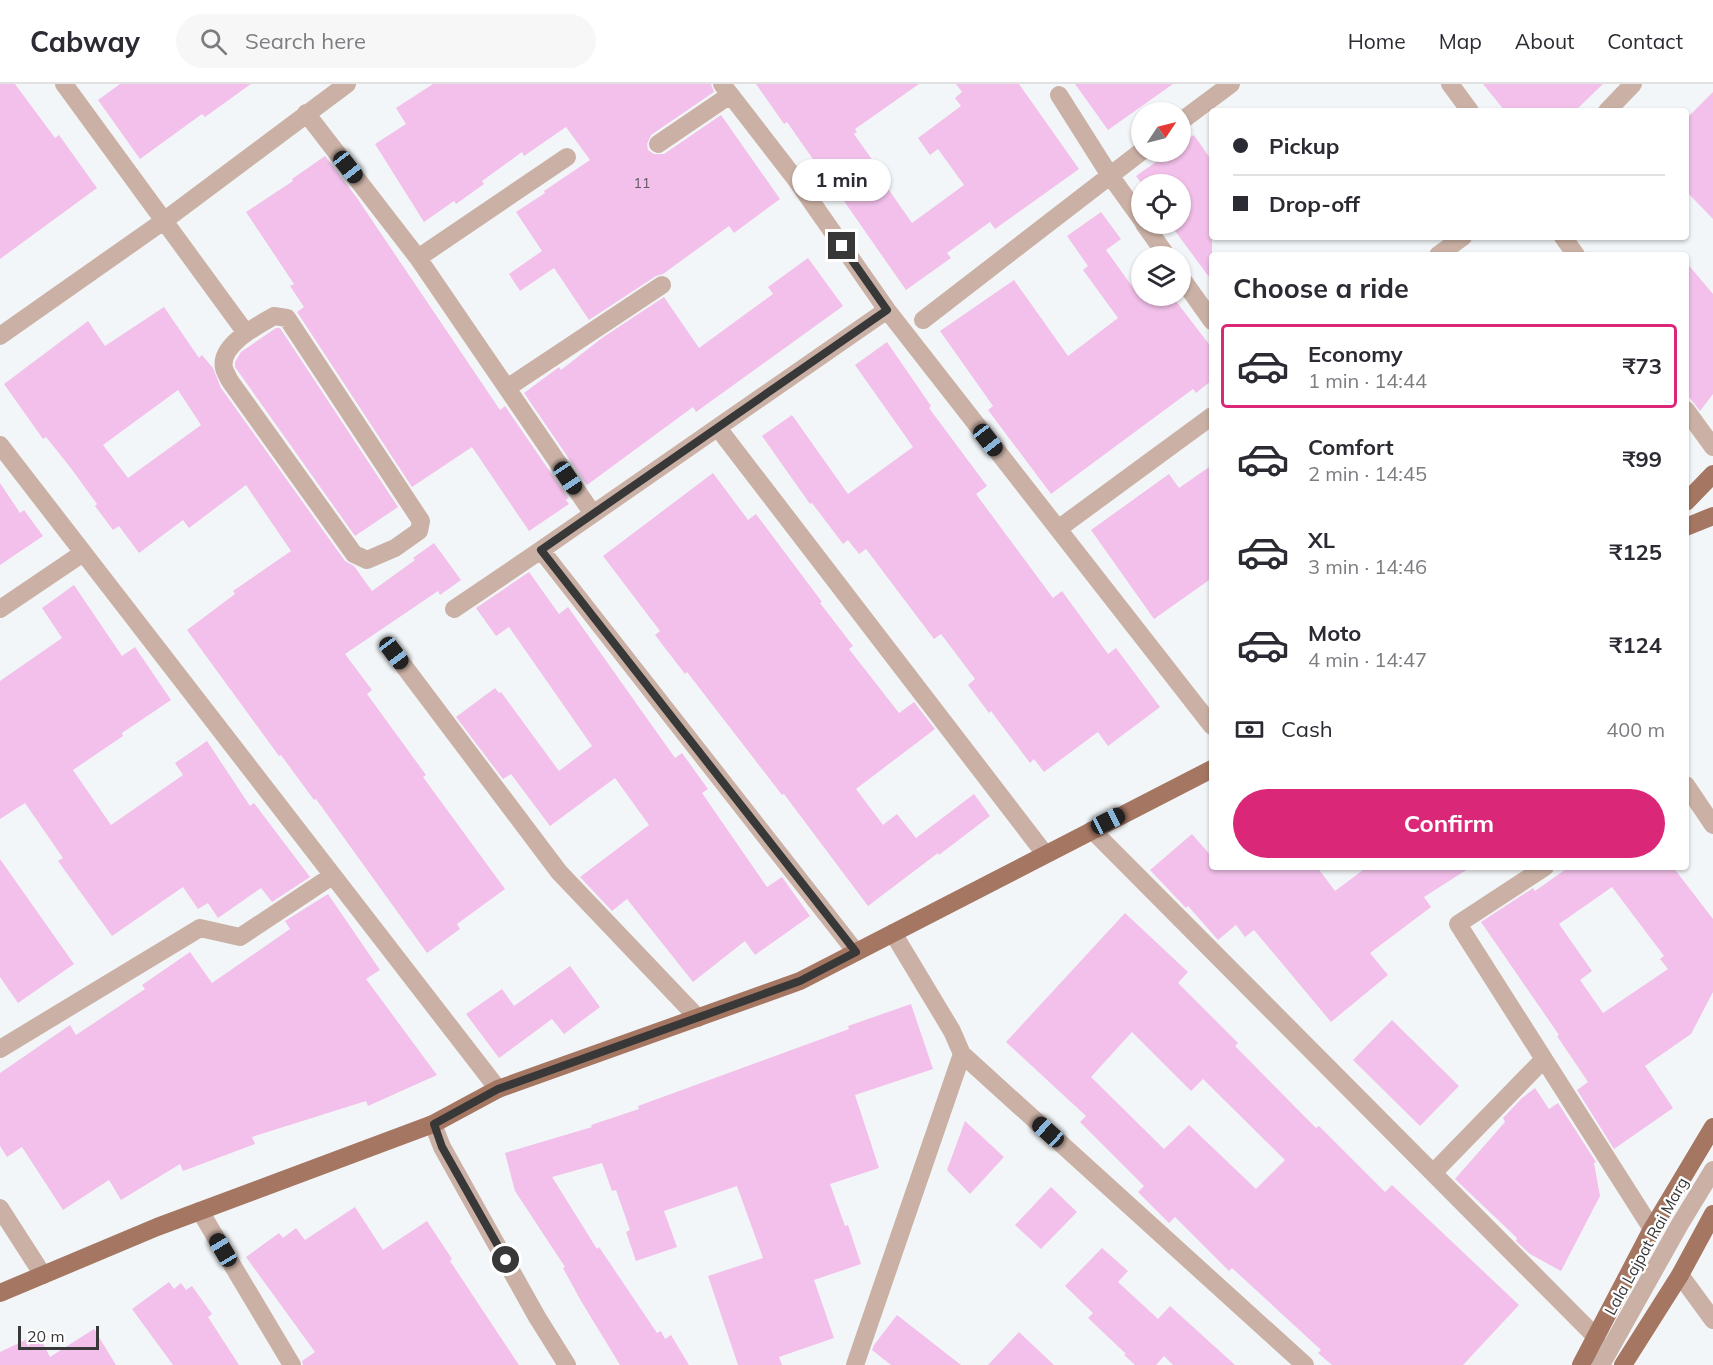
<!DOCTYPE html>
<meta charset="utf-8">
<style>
:root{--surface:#fff;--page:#f7f7f7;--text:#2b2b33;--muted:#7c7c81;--line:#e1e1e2;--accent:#db2777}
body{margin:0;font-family:Mulish,sans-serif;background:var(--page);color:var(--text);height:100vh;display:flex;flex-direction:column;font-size:22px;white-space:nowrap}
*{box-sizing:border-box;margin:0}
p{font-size:20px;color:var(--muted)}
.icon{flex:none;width:33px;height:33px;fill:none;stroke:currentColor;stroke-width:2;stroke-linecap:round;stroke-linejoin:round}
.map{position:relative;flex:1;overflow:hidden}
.sheet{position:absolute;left:1209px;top:168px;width:480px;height:618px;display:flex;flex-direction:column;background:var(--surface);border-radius:6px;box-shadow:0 2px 4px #0004}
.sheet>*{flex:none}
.hud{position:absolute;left:1209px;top:24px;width:480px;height:132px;border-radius:6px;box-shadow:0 2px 4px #0004;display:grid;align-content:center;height:132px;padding:0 24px;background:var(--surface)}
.needle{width:39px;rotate:55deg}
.buttons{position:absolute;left:1131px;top:18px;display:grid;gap:12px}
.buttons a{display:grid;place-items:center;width:60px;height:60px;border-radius:50%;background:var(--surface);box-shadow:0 2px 4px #0004;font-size:30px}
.scale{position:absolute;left:18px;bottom:15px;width:81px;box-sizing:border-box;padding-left:6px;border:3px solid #383839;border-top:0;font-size:16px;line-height:21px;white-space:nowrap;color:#383839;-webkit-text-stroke:4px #fff;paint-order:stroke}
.end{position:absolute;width:27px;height:27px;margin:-14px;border:8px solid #383839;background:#fff;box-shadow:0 0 0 3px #fff}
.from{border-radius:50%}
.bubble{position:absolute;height:42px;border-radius:21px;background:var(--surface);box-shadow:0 2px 4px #0004;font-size:20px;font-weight:700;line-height:42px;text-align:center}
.car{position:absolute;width:18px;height:36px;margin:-18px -9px;border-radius:8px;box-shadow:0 0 4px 2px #0007;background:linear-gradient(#222 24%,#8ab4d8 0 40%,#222 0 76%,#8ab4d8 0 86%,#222 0)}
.hud b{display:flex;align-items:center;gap:21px;height:57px;font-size:22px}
.hud b+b{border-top:2px solid var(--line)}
.hud i{width:15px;height:15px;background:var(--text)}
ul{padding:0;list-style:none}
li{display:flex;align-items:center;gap:18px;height:84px;margin:0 12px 9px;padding:0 12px;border:3px solid transparent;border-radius:6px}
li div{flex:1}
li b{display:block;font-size:22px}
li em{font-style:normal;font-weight:700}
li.current{border-color:var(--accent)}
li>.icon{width:54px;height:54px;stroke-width:1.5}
h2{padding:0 24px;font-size:27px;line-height:72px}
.pay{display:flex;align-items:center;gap:15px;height:66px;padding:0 24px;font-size:22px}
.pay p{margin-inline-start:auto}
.button{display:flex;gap:12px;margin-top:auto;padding:12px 24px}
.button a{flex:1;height:69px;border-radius:36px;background:var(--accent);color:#fff;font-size:24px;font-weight:700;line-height:69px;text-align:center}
header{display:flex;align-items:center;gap:36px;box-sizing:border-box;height:84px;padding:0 30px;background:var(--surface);border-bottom:2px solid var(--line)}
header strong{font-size:28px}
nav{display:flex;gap:33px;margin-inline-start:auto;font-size:21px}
.search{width:420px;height:54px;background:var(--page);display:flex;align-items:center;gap:15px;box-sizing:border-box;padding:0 21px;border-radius:33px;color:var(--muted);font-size:22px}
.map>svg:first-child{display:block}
.building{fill:#f2c0ea;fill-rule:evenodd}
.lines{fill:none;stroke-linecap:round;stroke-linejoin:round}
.minor{stroke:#cbb1a5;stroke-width:18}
.major{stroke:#a57661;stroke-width:18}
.route{stroke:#383839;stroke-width:8}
.labels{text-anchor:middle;stroke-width:4.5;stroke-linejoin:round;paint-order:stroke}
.number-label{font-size:14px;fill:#665a65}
.street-label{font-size:16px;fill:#383839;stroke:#fff}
</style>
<header>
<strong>Cabway</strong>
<div class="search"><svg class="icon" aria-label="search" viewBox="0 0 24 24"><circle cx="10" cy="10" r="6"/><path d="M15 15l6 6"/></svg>Search here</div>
<nav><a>Home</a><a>Map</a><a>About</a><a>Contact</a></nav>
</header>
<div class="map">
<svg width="1713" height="1281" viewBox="0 0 1713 1281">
<rect width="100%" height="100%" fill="#f3f6f8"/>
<path class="building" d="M0,0H15L55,54L59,51L97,104L0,175Z
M120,0H251L205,33L202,30L140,75L98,16Z
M433,0H711L714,8L651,51L647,60L648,66L654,70H664L721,31L780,115L734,149L729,142L663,190L656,192L589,236L554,184L520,207L509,190L542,167L516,128L545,109L544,107L590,76L566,43L524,72L522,68L482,97L484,100L456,120L454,117L424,138L375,60L406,40L396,24Z
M756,0H919L855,45L857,48L854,50L885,94L882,96L912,139L964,101L938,65L930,71L918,54L961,22L955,14L962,8L956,0H1019L1079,85L995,145L990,138L947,169L951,174L906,206L816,77L815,78L787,38L784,40Z
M1075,0H1173L1108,46Z
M1483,0H1603L1575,27H1505Z
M1713,8V135L1686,107V35Z
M1194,51L1212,77V197L1170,140H1180V100H1142L1136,92L1170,68H1180V60Z
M325,72L357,114L500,326L505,322L568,414L566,416L569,420L529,447L472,363L412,403L297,228L304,223L290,202L294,200L246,128L293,97L292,95Z
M1101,128L1121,155L1106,166L1139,212H1172L1212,264V296L1196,309L1193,305L1051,410L988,326L993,322L940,247L1014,196L1068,272L1118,234L1083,186L1088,182L1067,152Z
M808,174L843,222L696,328L693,323L587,401L524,309L559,283L561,286L602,254L664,213L699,264L773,210L768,203Z
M1686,178L1713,210V310L1700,327L1686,309Z
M164,223L199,274L202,271L213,284L221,304L345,477L354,482L372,507L415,476L413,474L434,459L461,496L440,511L438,507L345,570L372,606L367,610L426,691L423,693L505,805L457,840L460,845L427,869L316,715L314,716L281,671L279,672L187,546L235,510L233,507L291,467L246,401L189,444L183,436L139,469L119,442L113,446L95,422L97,420L70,383L46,353L43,355L4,300L88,237L105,262ZM178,306L201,341L128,394L103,361Z
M276,244H280L398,423L355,452L235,283V278L241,268Z
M887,258L931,322L929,324L987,402L976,410L1053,514L1062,507L1108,570L1116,564L1160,623L1108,662L1098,648L1044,688L1034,675L1030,679L991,627L989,629L968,601L975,595L941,550L934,555L866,465L859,470L848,456L843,460L812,419L810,420L762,352L792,331L848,410L913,363L855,281Z
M1212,381V494L1154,535L1091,446L1169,390L1179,404Z
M713,389L748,436L756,430L822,518L820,519L853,562L849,565L899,629L914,618L935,645L856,705L883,741L897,730L916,754L974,710L990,732L939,771L938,769L868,822L784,710L782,711L687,588L685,590L655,551L660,547L603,472Z
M0,399L20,429L24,426L43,452L0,481Z
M529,488L559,530L568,523L675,674L682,669L708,705L702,709L767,803L782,793L810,832L755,871L745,857L693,898L627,815L612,827L580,793L649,741L615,694L550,742L511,690L503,695L456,633L495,604L499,609L501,608L559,687L592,662L509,543L496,552L476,524Z
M74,501L122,572L135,563L171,616L122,649L123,652L73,686L111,741L183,691L175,679L207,657L250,722L254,719L310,793L272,818L261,804L218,834L208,819L198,825L183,803L112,852L58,777L63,774L25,719L0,735V597L62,554L42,524Z
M1192,750L1212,773V783H1317L1335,807L1367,783H1471L1424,813L1431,823L1370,869L1388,891L1331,938L1254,846L1245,853L1236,841L1218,856L1188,822L1186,824L1150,786Z
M0,775L74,880L18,919L0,893Z
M1569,783H1673L1713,835V908L1691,950L1645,982L1673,1024L1614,1065L1577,1006L1588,998L1557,952L1559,951L1481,838L1533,804L1535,807ZM1612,803L1664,872L1660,875L1668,885L1603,929L1580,896L1592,887L1559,840Z
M328,810L380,886L366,895L437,991L368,1022L366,1017L252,1053L255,1060L183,1087L180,1080L121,1116L109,1096L63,1126L22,1063L7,1073L0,1062V989L70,941L76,951L145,905L142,901L190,868L212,899L290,845L285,837Z
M1125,829L1188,888L1178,899L1238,959L1235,962L1316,1044L1319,1042L1385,1108L1392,1101L1519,1221L1463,1281H1332L1318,1269L1321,1266L1232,1184L1229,1187L1175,1133L1169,1139L1138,1108L1144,1102L1080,1038L1086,1032L1006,958ZM1132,948L1191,1007L1203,995L1285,1076L1256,1105L1189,1041L1164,1065L1091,993Z
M570,882L600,923L564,950L552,935L499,974L466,930L502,905L514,922Z
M911,920L933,985L855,1011L879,1084L830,1100L845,1142L848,1141L861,1180L814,1196L834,1254L779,1273L782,1281H738L708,1192L763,1174L737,1102L664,1127L677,1163L636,1177L626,1148L630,1146L616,1106L612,1107L602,1079L552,1093L597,1165L599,1163L657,1249L661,1247L665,1255L671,1251L689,1281H620L581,1217L563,1184L565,1183L515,1107L505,1069L592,1043L591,1041L639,1025L638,1022L849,945L848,942Z
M1392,936L1459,1002L1420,1042L1353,976Z
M1535,1004L1549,1025L1558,1019L1596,1078L1594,1079L1600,1112L1561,1187L1530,1170L1516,1157L1517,1154L1455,1095L1505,1038L1503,1034L1522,1014Z
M965,1037L1004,1073L970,1110L947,1086Z
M1051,1103L1077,1128L1041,1165L1015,1141Z
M355,1123L383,1166L427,1137L452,1175L450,1177L519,1281H303L302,1277L315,1268L246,1173L279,1149L283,1154L296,1144L305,1156Z
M1102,1164L1128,1187L1118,1198L1158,1235L1170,1222L1235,1281H1173L1164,1272L1156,1281H1135L1124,1271L1126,1270L1088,1234L1093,1229L1065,1202Z
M169,1198L174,1205L181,1199L186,1206L192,1202L212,1230L208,1233L239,1281H173L132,1225Z
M897,1231L961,1281H891L872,1266L874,1261Z
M94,1245L116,1281H0V1268L38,1250L50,1273Z
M1019,1248L1054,1281H988Z"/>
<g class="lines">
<path class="minor" d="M64,0L246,249
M722,0L797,97L887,226
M1450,0L1470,27
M1059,11L1109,90L1142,136
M1607,27L1633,0
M306,29L418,174L593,430
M1180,38L1231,0
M658,60L730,11
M1144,140L1167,172
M1563,153L1576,171
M1438,171L1463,153
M418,174L567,73
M1180,192L1212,237
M274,232L287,234L421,437L419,447L395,464L367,476L354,470L230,297C228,293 225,288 224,284C219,261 257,242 274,232Z
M923,236L1142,67
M0,252L165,136L347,0
M507,304L662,201
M1686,326L1713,363
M718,344L1045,770
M0,361L498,1005
M1058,445L1212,332
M0,525L83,469
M454,525L541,466
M394,569L559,788L698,934
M1686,701L1713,741
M1092,746L1596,1253
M1545,783L1458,840L1652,1145
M856,868L541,466L887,226L1212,642
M0,965L200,844L240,853L332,792
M962,970L1305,1281
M433,1040L442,1063L537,1233L567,1281
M1433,1089L1544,975
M0,1124L43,1191
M200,1127L292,1281
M1680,1191L1713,1236
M855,1281L962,970L952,947L893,849
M1601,1281L1680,1140L1713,1086"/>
<path class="major" d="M1686,418L1713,390
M1686,443L1713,432
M0,1209L157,1143L433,1040L498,1005L800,897L1212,685
M1581,1281L1652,1145L1713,1043
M1623,1281L1680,1191L1713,1130"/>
</g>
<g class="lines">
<path class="route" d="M506,1176L442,1063L434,1040L498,1005L800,897L856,868L541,466L887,226L842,162"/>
</g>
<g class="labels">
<g class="number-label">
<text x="642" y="104">11</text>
</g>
<g class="street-label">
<text transform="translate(1646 1162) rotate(-61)" y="6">Lala Lajpat Rai Marg</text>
</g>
</g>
</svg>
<div class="buttons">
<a><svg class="needle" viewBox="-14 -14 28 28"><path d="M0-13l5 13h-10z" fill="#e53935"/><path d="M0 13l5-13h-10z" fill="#7c7c81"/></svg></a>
<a><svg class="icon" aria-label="locate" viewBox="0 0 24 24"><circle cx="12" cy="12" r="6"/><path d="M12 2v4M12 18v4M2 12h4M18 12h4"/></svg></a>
<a><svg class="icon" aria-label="layers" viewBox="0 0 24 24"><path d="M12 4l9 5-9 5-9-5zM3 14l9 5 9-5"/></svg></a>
</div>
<div class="scale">20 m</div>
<i class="end from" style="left:506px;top:1176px"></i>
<i class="end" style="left:842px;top:162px"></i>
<div class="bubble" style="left:792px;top:75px;width:99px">1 min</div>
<i class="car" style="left:348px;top:83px;rotate:142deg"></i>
<i class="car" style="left:988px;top:356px;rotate:142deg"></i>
<i class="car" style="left:568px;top:394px;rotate:146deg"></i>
<i class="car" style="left:394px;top:569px;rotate:143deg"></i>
<i class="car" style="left:1108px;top:737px;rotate:63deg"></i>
<i class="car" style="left:1048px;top:1048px;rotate:312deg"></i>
<i class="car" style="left:223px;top:1166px;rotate:329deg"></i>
<div class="hud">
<b><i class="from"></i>Pickup</b>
<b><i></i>Drop-off</b>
</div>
<section class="sheet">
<h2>Choose a ride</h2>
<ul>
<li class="current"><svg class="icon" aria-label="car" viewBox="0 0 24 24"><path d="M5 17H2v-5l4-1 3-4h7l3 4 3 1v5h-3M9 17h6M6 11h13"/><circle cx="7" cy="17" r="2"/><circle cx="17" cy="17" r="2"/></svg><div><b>Economy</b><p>1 min · 14:44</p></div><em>₹73</em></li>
<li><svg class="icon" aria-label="car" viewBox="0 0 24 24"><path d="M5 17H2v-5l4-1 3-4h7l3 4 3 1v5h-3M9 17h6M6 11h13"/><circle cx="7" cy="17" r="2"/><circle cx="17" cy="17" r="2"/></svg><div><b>Comfort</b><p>2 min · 14:45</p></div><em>₹99</em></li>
<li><svg class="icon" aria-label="car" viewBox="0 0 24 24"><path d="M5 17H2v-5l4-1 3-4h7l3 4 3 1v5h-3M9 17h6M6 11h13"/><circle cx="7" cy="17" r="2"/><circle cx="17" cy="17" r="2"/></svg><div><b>XL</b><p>3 min · 14:46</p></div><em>₹125</em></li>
<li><svg class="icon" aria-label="car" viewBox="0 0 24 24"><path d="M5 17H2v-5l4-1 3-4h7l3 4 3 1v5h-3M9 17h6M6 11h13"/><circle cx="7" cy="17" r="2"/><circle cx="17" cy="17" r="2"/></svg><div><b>Moto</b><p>4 min · 14:47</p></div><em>₹124</em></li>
</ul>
<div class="pay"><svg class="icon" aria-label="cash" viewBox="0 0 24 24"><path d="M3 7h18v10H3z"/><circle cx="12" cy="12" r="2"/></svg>Cash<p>400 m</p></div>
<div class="button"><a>Confirm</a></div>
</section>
</div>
